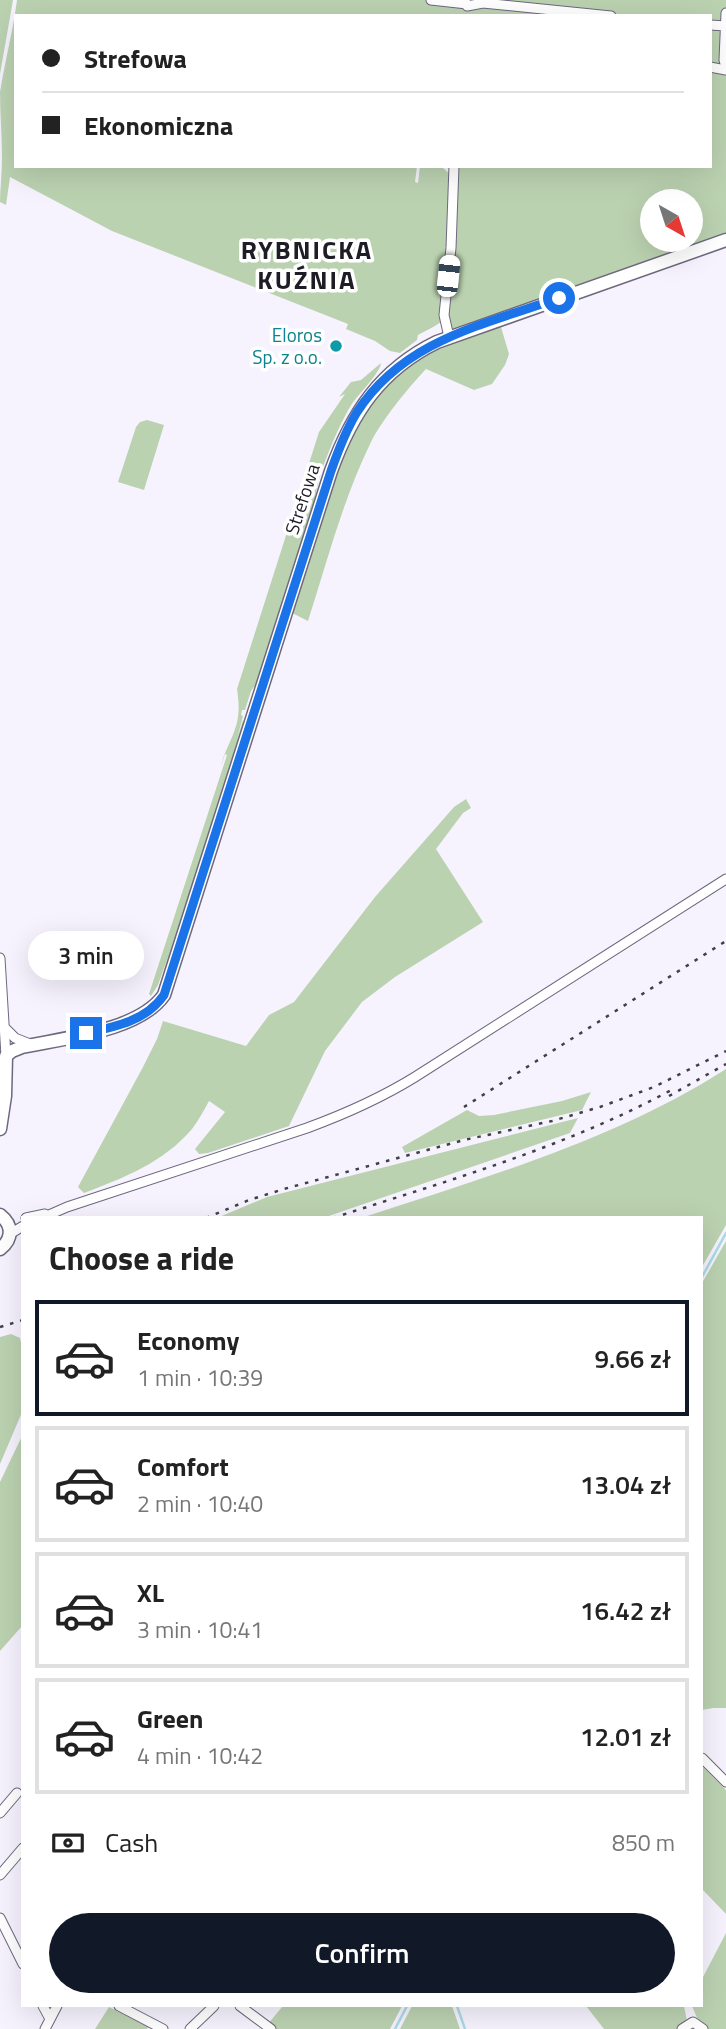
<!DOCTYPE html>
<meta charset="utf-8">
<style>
:root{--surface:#fff;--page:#f6f6f6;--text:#222;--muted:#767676;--line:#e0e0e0;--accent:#111827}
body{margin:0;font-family:"Titillium Web",sans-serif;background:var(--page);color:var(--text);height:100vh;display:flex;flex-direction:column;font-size:26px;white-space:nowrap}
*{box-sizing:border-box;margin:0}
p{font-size:23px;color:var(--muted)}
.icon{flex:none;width:38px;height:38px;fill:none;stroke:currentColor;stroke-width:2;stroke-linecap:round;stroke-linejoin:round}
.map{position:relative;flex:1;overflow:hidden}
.drawer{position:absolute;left:21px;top:1216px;width:682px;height:791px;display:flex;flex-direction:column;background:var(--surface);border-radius:0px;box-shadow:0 7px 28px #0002}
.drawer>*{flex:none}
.guide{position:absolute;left:14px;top:14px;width:698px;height:154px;border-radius:0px;box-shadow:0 7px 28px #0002;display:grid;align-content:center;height:154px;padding:0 28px;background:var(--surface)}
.needle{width:46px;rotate:141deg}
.controls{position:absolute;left:640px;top:189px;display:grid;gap:14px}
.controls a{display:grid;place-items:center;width:63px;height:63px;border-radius:50%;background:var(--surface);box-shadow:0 7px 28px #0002;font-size:35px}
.end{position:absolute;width:32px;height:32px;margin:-16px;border:9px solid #1a73e8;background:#fff;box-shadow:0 0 0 4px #fff}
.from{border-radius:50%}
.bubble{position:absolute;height:49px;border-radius:24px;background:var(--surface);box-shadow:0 7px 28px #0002;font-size:23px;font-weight:600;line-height:49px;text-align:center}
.car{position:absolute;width:21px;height:42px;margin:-21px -10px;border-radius:9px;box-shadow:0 0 5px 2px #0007;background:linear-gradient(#fff 24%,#345 0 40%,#fff 0 76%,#345 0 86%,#fff 0)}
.guide b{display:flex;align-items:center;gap:24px;height:66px;font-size:26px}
.guide b+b{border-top:2px solid var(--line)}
.guide i{width:18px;height:18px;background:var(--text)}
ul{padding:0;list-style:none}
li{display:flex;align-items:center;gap:21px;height:116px;margin:0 14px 10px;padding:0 14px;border:4px solid var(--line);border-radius:0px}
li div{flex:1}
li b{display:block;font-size:26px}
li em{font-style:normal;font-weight:600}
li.selected{border-color:var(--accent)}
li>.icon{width:63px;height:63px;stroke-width:1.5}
h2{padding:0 28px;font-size:32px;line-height:84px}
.pay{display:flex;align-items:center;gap:18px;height:77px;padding:0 28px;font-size:26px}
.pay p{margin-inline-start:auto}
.button{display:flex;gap:14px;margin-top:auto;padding:14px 28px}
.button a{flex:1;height:80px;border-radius:42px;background:var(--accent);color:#fff;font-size:28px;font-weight:600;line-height:80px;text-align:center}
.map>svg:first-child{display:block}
.green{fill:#bbd2b1;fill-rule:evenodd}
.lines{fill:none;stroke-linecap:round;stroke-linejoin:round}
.stream{stroke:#a9dbe6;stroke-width:2.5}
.street-casing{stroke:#6e687f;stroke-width:11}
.secondary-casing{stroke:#6e687f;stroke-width:15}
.street{stroke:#fff;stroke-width:9}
.secondary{stroke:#fff;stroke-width:12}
.rail{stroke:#413f48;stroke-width:2.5;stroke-dasharray:3.5 7;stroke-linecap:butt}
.route{stroke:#1a73e8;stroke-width:9}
.culture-dot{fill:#0f9aa8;stroke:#fff;stroke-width:2.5}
.labels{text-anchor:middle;stroke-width:7;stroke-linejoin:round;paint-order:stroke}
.culture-label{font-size:19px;fill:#0d838f;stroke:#fff;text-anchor:end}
.street-label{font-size:19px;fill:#1e1c25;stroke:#fff}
.district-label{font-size:26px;font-weight:bold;letter-spacing:2px;fill:#1e1c25;stroke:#fff}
</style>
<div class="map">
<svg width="726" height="2029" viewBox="0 0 726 2029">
<rect width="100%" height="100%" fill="#f6f3fe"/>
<path class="green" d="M0,0H13L0,74Z
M17,0H726V237L451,331L447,318L435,326L418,335L417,340L400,353L390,351L375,341L346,329L348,324L112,231L10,177L6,205L0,202C0,188 2,173 2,158C2,137 0,114 0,92C5,61 13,31 17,0ZM16,16H710V166H457L451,175L442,167L420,166L418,183L415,182L417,166H16ZM653,201H691V240H653Z
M496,324L501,327L509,354L505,365L492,384L474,390L426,369C408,388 382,420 371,442C343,499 327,562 308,621L290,612C301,580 311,547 322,515C341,457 356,404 409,366C435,347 467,336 496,324Z
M381,363C380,374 357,395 350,407C338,427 315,480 315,503L260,679L251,691L245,710H242L241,715L243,716L237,739L243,720L244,724L162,988L159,989V987L168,957L158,985L151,996L149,994L227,755L225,754L221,766C224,752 231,742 235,729C240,715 239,703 237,689L319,432L345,394L339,397L351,382L361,380Z
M147,420L164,425L144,490L118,482L136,427L140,422Z
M466,799L471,808L463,813L436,849L483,922L395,977L362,1002L325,1051L289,1126L208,1153L199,1154L195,1149L225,1112L209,1101C204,1110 199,1120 192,1129C164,1162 124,1178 84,1193L78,1187L143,1067L157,1039L163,1021L246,1046L269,1015L294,1002L375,897L454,807Z
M726,1069V1225L702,1267V1218H361C484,1178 617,1139 726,1069Z
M591,1092L582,1110L405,1153L402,1147L467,1110L479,1116L494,1115L562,1101Z
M578,1118L570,1133L323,1218H217L267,1197Z
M726,1241V1708H713L702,1710V1283Z
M11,1334L20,1338L23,1352V1410L0,1464V1337Z
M23,1434V1625L0,1651V1482Z
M702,1766L726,1790V1914L702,1889Z
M726,1933V2029H708L697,2018L692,2006H702V1979Z
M281,2006H402L390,2029H276L268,2024L282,2007Z
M412,2006H452L460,2029H400Z
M586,2006H684L687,2021L676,2029H604Z
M109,2007L148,2027L147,2029H95Z"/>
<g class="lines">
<path class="stream" d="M702,1277L726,1233
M457,2006L465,2029
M395,2029L407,2006"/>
<defs>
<path id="street" d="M431,0L467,4
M467,6L483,3L611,16
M726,13L724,60L726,67
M710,25L726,26
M710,67L726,70
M449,337L444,315L451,248L454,166
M0,958L6,1056
M5,1028L15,1038L30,1044
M26,1218L45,1214
M42,1218L67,1207L307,1128C345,1114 381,1098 415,1077L726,879
M10,1234L23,1226
M702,1758L726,1782
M0,1813L17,1793
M0,1875L23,1848
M0,1918L23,1964
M43,2006L50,2019
M119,2006L163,2029
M240,2006L271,2029
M45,2029L57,2006
M190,2029L214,2006
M682,2029L693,2022L703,2029"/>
<path id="secondary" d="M0,1129L5,1096L6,1056L12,1051L22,1047C64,1038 139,1031 164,995L331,471C352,413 380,370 437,342L726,240
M0,1215C13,1225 13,1239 0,1249"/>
</defs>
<use href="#street" class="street-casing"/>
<use href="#secondary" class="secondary-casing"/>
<use href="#street" class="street"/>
<use href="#secondary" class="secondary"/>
<path class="rail" d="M669,1096L726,1064
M464,1107L726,941
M206,1218L249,1200L284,1189L464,1140L552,1121L600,1107L654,1087L726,1051
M333,1218C449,1180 567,1147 675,1088
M0,1327L23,1320"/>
</g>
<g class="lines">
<path class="route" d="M86,1033C115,1027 146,1021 164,995L331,471C338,451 346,430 357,412C404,340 483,325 559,298"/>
</g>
<circle class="culture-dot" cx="336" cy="346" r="7"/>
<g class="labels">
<g class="culture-label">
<text x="322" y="342">Eloros<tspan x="322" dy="22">Sp. z o.o.</tspan></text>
</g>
<g class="street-label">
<text transform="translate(302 499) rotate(-72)" y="7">Strefowa</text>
</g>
<g class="district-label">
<text x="307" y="259">RYBNICKA<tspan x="307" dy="30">KUŹNIA</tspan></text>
</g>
</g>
</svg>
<div class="controls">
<a><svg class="needle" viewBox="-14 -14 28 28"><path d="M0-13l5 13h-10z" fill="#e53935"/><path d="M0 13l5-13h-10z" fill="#767676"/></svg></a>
</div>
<i class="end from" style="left:559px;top:298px"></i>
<i class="end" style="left:86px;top:1033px"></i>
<div class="bubble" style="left:28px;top:931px;width:116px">3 min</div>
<i class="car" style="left:448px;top:276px;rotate:6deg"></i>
<div class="guide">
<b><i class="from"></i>Strefowa</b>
<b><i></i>Ekonomiczna</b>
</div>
<section class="drawer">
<h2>Choose a ride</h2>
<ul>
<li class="selected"><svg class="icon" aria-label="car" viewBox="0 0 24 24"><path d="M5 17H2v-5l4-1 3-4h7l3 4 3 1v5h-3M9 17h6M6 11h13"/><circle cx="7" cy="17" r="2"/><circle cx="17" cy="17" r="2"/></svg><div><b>Economy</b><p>1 min · 10:39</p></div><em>9.66 zł</em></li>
<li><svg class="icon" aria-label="car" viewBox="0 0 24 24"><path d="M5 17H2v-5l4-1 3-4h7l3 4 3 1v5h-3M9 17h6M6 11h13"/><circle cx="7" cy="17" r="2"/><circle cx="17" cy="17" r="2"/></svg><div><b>Comfort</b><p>2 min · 10:40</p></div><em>13.04 zł</em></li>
<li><svg class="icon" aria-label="car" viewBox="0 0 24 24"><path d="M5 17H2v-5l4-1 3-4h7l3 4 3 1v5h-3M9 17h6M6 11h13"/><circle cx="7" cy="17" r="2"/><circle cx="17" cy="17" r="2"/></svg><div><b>XL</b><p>3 min · 10:41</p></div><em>16.42 zł</em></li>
<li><svg class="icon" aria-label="car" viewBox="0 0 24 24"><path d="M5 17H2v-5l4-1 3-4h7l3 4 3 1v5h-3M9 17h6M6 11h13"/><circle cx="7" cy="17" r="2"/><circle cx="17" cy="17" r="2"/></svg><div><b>Green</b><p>4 min · 10:42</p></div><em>12.01 zł</em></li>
</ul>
<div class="pay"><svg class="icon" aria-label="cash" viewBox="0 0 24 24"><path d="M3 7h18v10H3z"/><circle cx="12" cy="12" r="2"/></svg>Cash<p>850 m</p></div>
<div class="button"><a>Confirm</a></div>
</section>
</div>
